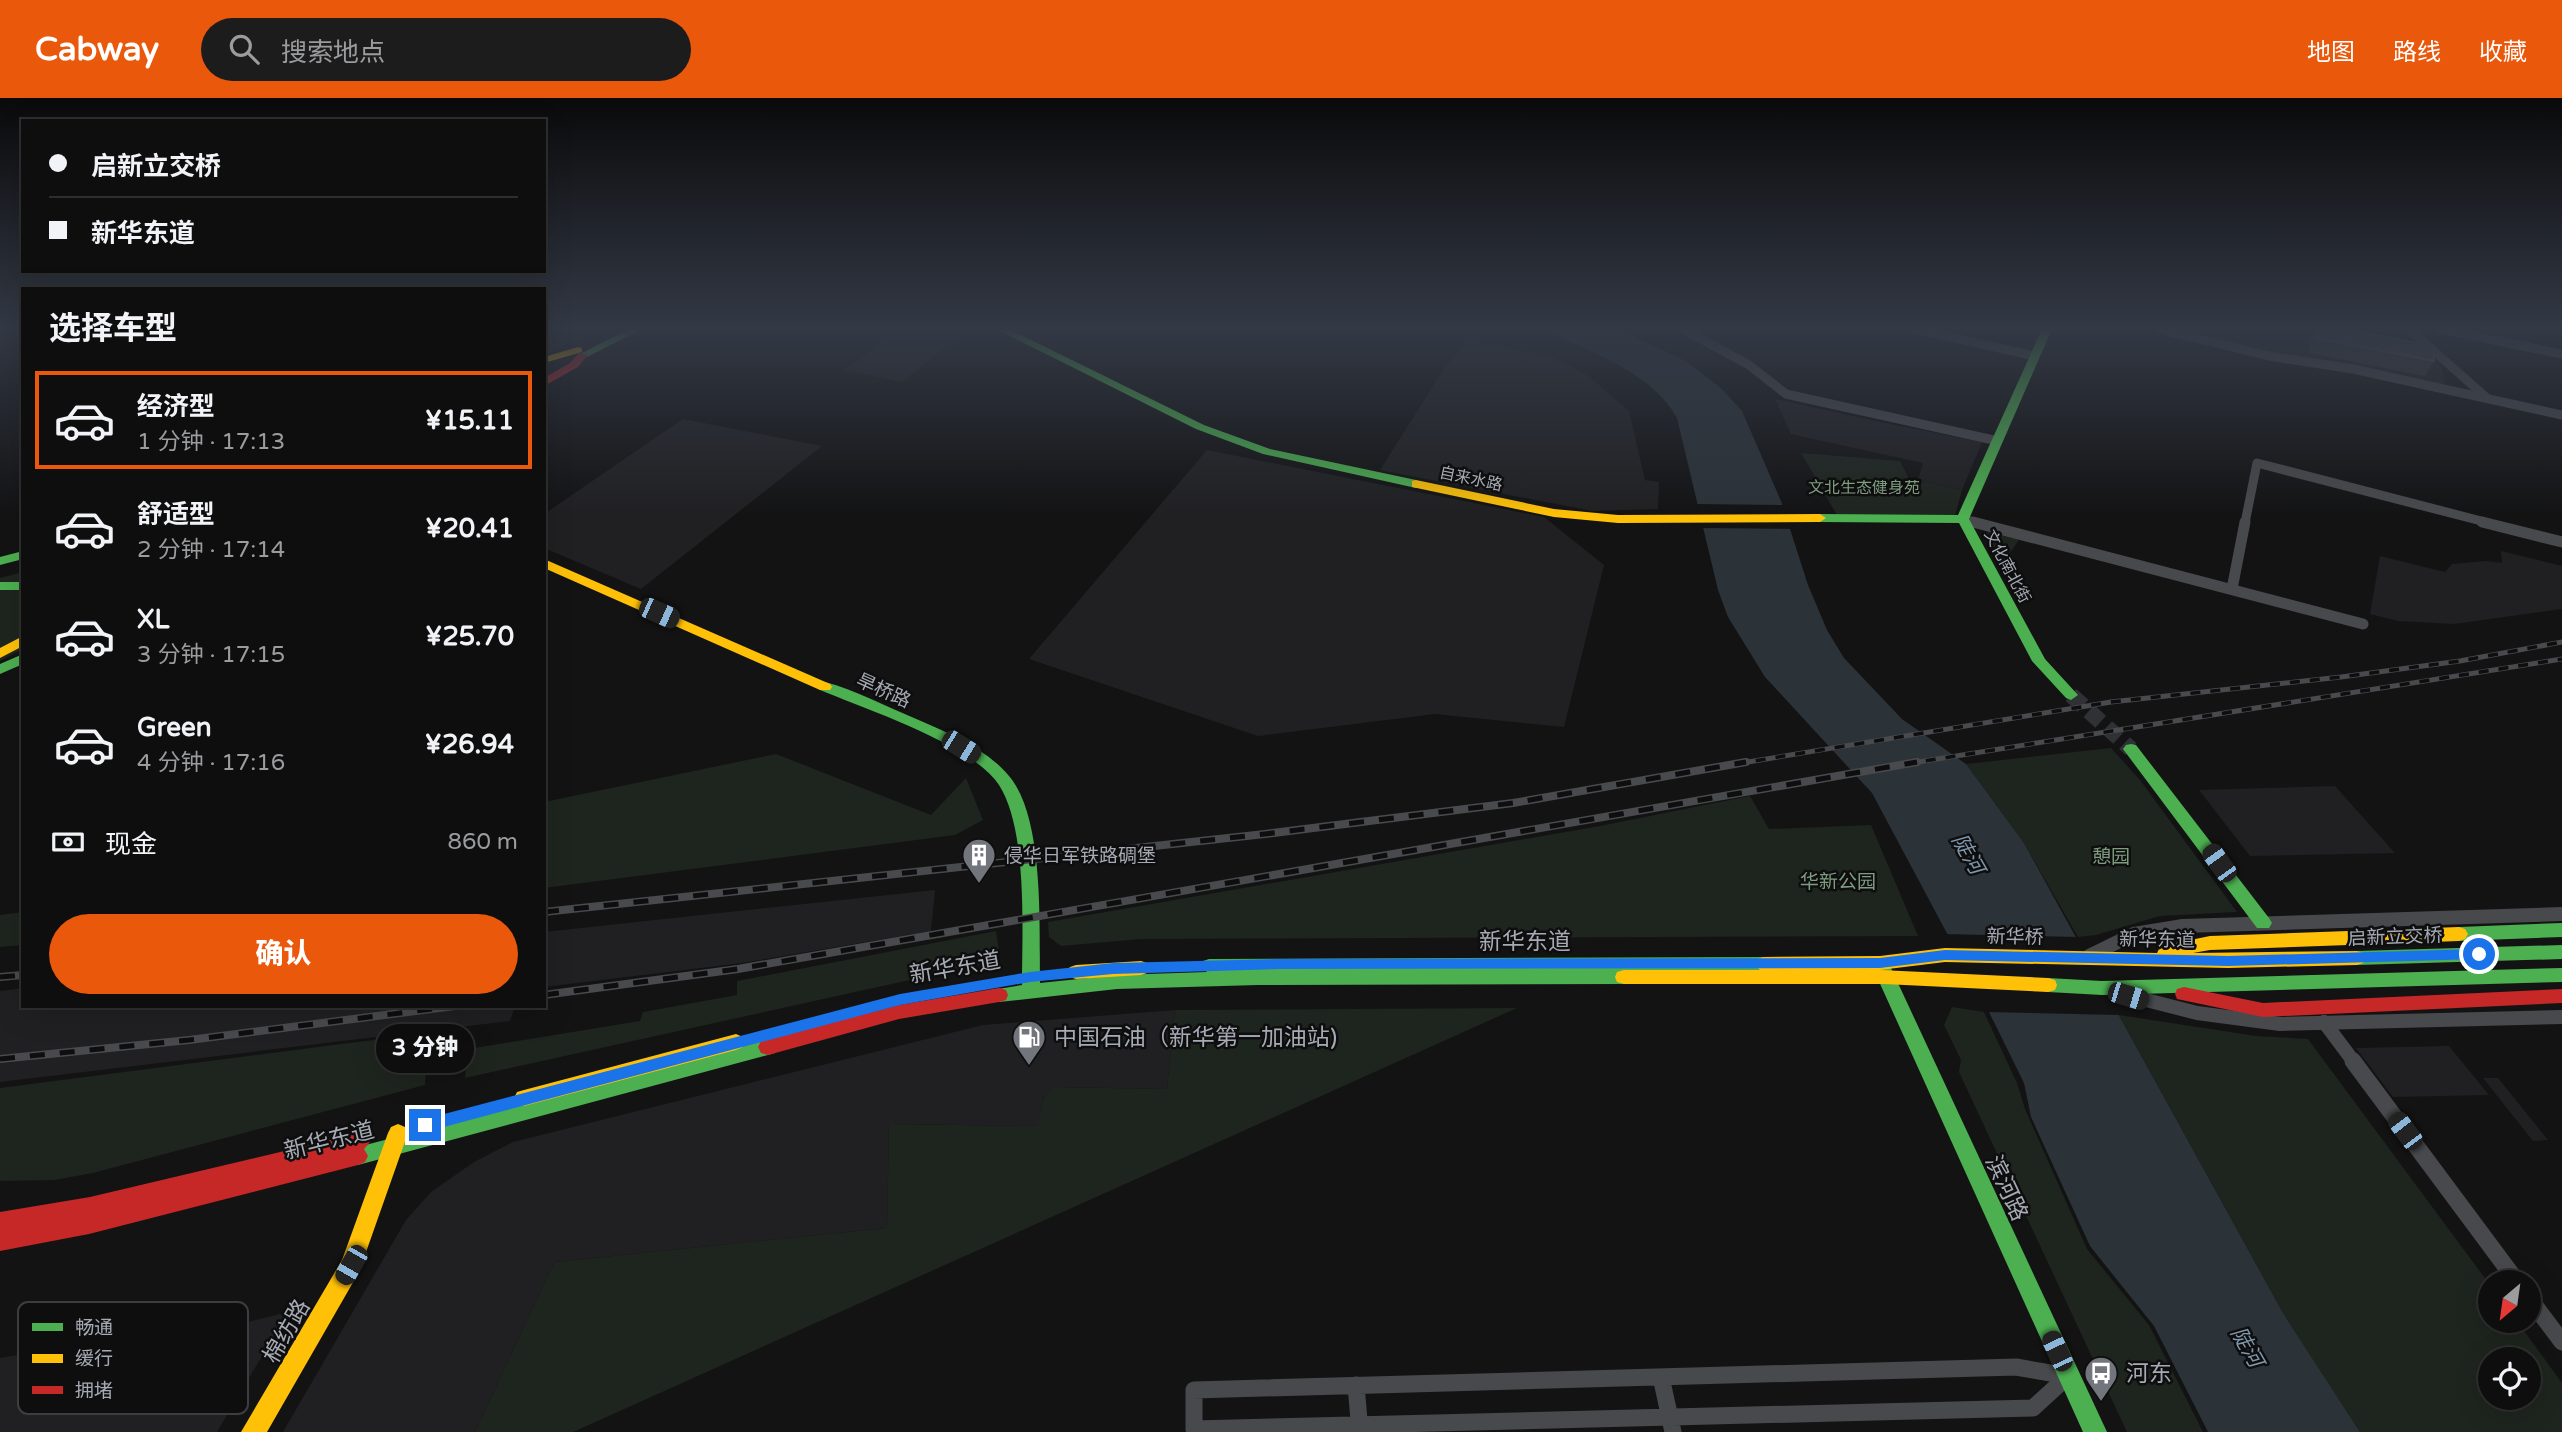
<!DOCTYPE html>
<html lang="zh">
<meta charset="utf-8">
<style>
:root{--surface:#0e0e0f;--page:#1c1c1d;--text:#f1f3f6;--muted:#9b9c9e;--line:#2e2e2f;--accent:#ea580c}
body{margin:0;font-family:"Varela Round","Noto Sans SC",sans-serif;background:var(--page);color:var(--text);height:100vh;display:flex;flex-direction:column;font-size:26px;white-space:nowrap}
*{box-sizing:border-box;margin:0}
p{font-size:23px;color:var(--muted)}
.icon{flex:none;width:38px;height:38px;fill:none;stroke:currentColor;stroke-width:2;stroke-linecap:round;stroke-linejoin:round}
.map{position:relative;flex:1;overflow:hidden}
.side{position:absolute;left:21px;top:189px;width:525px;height:721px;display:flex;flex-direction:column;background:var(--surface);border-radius:0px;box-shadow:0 7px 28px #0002,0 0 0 2px var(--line)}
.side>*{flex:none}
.hud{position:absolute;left:21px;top:21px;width:525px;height:154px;border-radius:0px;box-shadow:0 7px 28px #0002,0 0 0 2px var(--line);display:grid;align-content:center;height:154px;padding:0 28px;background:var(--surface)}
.needle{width:46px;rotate:209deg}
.buttons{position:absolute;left:2478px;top:1172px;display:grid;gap:14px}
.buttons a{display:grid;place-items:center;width:63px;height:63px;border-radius:50%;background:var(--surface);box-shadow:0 7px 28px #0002,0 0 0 2px var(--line);font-size:35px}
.end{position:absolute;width:32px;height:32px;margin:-16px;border:9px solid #1a73e8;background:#fff;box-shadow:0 0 0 4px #fff}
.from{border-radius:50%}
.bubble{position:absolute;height:49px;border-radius:24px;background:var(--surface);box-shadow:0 7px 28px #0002,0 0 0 2px var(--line);font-size:23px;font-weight:800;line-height:49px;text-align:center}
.car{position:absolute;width:21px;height:42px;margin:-21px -10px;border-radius:9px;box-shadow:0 0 5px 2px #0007;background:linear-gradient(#222 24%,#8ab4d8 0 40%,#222 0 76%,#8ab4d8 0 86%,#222 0)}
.hud b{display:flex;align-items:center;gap:24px;height:66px;font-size:26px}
.hud b+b{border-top:2px solid var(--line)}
.hud i{width:18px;height:18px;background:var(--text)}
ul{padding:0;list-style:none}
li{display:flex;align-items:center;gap:21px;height:98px;margin:0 14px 10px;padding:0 14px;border:4px solid transparent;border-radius:0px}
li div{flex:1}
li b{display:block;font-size:26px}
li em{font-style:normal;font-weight:800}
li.on{border-color:var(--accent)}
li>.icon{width:63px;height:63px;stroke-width:1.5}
h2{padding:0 28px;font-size:32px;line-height:84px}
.pay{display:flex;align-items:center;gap:18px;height:77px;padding:0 28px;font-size:26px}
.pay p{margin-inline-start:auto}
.cta{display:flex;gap:14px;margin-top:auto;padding:14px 28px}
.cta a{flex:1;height:80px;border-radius:42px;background:var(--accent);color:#fff;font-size:28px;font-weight:800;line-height:80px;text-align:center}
header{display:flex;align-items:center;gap:42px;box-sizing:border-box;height:98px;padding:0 35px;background:var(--accent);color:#fff}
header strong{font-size:33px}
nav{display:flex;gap:38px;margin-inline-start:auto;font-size:24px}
.search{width:490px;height:63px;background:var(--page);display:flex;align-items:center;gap:18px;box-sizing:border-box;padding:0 24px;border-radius:38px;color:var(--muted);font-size:26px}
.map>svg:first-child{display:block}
.built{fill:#202022}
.green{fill:#1e241e;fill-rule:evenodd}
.water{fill:#2b3238}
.pier{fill:#131314}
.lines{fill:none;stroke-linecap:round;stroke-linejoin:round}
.secondary-tunnel{stroke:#303134;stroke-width:16;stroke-dasharray:16 8;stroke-linecap:butt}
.street-far3{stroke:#48494c;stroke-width:9}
.street-far2{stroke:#48494c;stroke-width:11}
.street-far1{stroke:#48494c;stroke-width:14}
.street{stroke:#48494c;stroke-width:17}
.fast{fill:#4caf50;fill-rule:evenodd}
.slow{fill:#ffc107;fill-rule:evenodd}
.jam{fill:#c62828;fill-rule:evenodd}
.rail-far1-casing{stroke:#494a4d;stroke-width:5}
.rail-casing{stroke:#494a4d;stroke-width:8}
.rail-far1{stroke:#0e0e0f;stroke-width:3.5;stroke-dasharray:10;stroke-linecap:butt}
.rail{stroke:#0e0e0f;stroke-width:5;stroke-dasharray:15;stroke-linecap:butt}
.wall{fill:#363738}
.building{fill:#424346;stroke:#525357;stroke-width:2}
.route{fill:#1a73e8}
.labels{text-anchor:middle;stroke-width:5;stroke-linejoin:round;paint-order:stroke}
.far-street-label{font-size:16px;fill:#a6aab4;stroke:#0e0e0f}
.far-park-label{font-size:16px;fill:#7e9d80;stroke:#0e0e0f}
.street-label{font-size:19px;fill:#a6aab4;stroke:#0e0e0f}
.poi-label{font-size:19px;fill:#a6aab4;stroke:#0e0e0f;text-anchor:start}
.park-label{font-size:19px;fill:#7e9d80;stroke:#0e0e0f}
.water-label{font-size:21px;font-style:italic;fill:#7f97ac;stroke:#0e0e0f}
.near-street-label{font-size:23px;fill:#a6aab4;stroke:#0e0e0f}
.near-poi-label{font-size:23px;fill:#a6aab4;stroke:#0e0e0f;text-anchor:start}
.key{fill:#0e0e0f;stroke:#3c3d41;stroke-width:2}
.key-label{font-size:19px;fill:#a6aab4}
</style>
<header>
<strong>Cabway</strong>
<div class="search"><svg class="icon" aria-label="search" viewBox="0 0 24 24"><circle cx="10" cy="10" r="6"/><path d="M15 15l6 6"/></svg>搜索地点</div>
<nav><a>地图</a><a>路线</a><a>收藏</a></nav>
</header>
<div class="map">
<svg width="2562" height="1334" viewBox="0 0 2562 1334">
<rect width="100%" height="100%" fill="#131314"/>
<path class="built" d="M544,231H599L544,257Z
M902,231H969L902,284L843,272Z
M2166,231H2289L2408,258L2429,257L2442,269L2445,290L2281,257Z
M1470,242L1555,260L1586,276L1629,313L1645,382L1659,384L1658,411L1592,413L1380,372L1445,269Z
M1775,301L1880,324L1982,344L1962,392L1918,382L1923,365L1791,336Z
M683,321L822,348L641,491L544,450V416Z
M1207,352L1544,419L1604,467L1564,629L1435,616L1258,638L1029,561Z
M2501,453L2562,468V511L2454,526L2398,523L2370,516L2380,458L2445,474L2452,466L2486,463L2502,465Z
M2335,688L2395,755L2250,758L2199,692Z
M935,792L931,833L742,865L544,889V834Z
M23,890V908H515L510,923L0,984V893Z
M1175,912L1167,991L1053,989L1044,999L1039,1028L889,1026L887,1130L554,1164L475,1334H283L406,1122L431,1094L474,1064L513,1044L983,927Z
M2449,948L2489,997L2393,999L2356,950Z
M2483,980H2498L2548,1042L2533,1043Z
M198,1205L192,1238L288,1214L217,1334H0V1260L23,1256Z"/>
<path class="green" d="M1801,355L1900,363L1911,385L1918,382L1962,392L1955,418L1837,417Z
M1996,434L2020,440L2010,455L2017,464L2015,468L2002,469L1984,435Z
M23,474V551L0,563V480Z
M2111,650L2140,682L2237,814L2160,818L2096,837L2078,839L2024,745L1966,666Z
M776,656L931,717L966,680L983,722L955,737L544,790V704Z
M1750,698L1769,731L1871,727L1918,838L1141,841L1061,848L1049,839L1048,824L1600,728Z
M23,814V847L0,849V817Z
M996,833L999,853L987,865L465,980L468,951L640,923L643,914L737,897V883Z
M1952,909L1984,914L2017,985L2025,1011L2087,1151L2149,1227L2203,1334H2127L1959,974L1961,962L1944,927Z
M1517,910L573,1334H475L554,1164L887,1130L889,1026L1038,1028L1044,999L1053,989L1167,991L1175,912Z
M2119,917L2256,938L2308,941L2490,1187V1223H2517L2562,1285V1334H2360L2283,1215ZM2490,1262H2529V1300H2490Z
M428,935L425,987L93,1075L54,1082L0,1083V990Z"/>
<path class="water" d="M1542,231H1618L1686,263L1722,291L1742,313L1781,403L1808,487L1827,532L1844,560L1902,621L1966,666L2024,745L2283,1215L2360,1334H2208L2154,1228L2090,1148L2031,1019L2024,985L1989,914L1872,695L1765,579L1728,519L1718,492L1677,320C1650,272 1589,254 1542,231Z"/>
<path class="pier" d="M1695,406L1786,407L1794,431L1701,430Z
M1943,836L2078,839L2119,917L1985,914Z"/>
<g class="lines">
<path class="secondary-tunnel" d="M2071,597L2131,651"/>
<path class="street-far3" d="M1683,231L1749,267L1786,296L1998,343
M1915,231L2035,258
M2158,231L2269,258L2353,271L2562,317
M2409,231L2487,300
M2439,231L2562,256
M1963,421L1979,425
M2245,425L2257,365L2489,425"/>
<path class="street-far2" d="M1973,424L2363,526
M2482,424L2562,444
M2232,491L2245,424"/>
<path class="street-far1" d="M2089,858L2134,836L2183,828L2562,816
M2115,894L2197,915L2280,926L2562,919
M2324,924L2354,964"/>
<path class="street" d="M2353,963L2518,1185
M2529,1200L2562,1244
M2016,1269L2068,1278L2033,1310L1194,1331V1292Z
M1661,1279L1673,1334
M1356,1287L1360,1334"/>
<path class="fast" d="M629,231H642L587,259L578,257Z
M996,231H1009L1204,327L1270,351L1416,382L1422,386L1416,390L1263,356L1196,331Z
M2042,231H2052L1969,421L2045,561L2078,597L2071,602L2066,600L2032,563L1959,425L1820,424L1814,420L1820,416L1958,417Z
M23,453V461L0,467V459Z
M0,484H23V492H0Z
M23,556V566L0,576V566Z
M825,584C855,592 885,608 914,620C946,634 986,650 1009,678C1045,720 1039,831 1040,885L1117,877L1207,874L1200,868L1203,863L1209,861L1763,859L1769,861L1772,866L1769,871L1763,873H1629L1633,879L1631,884L1624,886L1258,887L1117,891L999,904L992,902L990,897L992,892L1022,887C1022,834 1028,732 999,687C972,646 865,611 820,592L818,589L820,586Z
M2131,646L2136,647L2269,820L2272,825L2269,830H2257L2126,655L2123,651L2126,647Z
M2562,825V839L2459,843L2453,841L2450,836L2453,831L2459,829Z
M2562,847V861L2357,867L2351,865L2348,860L2351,855L2357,853Z
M1881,861L1887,863L1890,868L2107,1334H2083L1872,868L1875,863Z
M2562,870V884L2102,897L2048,894L2041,892L2039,887L2041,882L2048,880L2102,883Z
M768,941L775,943L778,949L775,955L768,957L358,1067L351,1064L348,1058L351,1052L358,1049Z"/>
<path class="slow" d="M578,249L582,250V254L544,265V259Z
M1416,382L1554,411L1618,417L1820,416L1826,420L1820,424L1618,425L1554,419L1412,389V383Z
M544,461L830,586L832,589L830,592H820L544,470Z
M23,538V548L0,560V550Z
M2459,829L2465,831L2468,836L2465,841L2459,843L2210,852L2193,855L2357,853L2363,855L2366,860L2363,865L2357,867L2228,870L1945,864L1880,872L2048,880L2055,882L2057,887L2055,892L2048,894L1884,886H1624L1617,884L1615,879L1617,874L1624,872H1760L1754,866L1757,861L1763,859L1880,858L1945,850L2157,855L2160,849L2166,847L2210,838Z
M1141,863L1147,865L1150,870L1147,875L1141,877L1076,881L1070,879L1067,874L1070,869L1076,867Z
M736,936L743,939L746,944L743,949L736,952L524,1008L517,1006L514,1000L517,994L524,992Z
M398,1026L405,1029L408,1035L359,1174L267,1334H241L342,1162L388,1035L391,1029Z"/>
<path class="jam" d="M579,255L588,257L578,269L544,288V280L570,265Z
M2184,889L2263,905L2562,891V905L2263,919L2177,901L2175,896L2177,891Z
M999,890L1006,892L1008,897L1006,902L999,904L899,921L768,957L761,955L758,949L761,943L768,941L899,907Z
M360,1035L367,1038L370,1044L364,1051L368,1058L365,1064L358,1067L89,1136L0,1153V1114L90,1099Z"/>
<defs>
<path id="rail-far1" d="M1736,666L2111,604L2341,579L2460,563L2562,544
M1906,666L2562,561"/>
<path id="rail" d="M544,814L1265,736L1513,705L1746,664
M0,879L23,877
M544,897L738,871L1917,664
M0,961L189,942L455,908"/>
</defs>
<use href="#rail-far1" class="rail-far1-casing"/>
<use href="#rail" class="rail-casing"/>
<use href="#rail-far1" class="rail-far1"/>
<use href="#rail" class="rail"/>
</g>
<path class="wall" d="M2316,231H2344L2434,263L2425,278L2309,255L2311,241Z"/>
<path class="building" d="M2318,231H2344L2434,248V263L2316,240Z"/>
<linearGradient id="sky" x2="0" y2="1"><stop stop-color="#0a0a0b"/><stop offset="0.55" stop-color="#333945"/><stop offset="1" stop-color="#333945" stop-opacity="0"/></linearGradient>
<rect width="2562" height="418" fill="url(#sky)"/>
<path class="route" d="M2479,851L2485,856L2479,861L2228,868L1945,862L1880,870L1280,871L1113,876L1030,884L900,907L425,1034L417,1027L425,1021L900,896L1030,874L1113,865L1280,861L1880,860L1945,852L2228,858Z"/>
<defs>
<symbol id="building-pin" viewBox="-11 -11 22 30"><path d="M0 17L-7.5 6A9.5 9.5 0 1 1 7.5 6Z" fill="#73757c" stroke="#0e0e0f"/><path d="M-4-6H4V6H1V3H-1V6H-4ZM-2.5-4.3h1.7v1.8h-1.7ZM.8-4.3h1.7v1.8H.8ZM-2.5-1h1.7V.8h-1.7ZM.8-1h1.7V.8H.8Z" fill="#fff"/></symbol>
<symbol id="fuel-pin" viewBox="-11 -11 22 30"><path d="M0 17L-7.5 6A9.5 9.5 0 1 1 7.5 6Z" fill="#73757c" stroke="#0e0e0f"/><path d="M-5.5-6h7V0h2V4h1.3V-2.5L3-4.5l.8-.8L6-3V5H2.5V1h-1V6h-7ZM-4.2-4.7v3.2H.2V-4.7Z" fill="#fff"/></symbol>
<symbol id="bus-pin" viewBox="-11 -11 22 30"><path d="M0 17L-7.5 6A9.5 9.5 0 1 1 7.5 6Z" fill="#73757c" stroke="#0e0e0f"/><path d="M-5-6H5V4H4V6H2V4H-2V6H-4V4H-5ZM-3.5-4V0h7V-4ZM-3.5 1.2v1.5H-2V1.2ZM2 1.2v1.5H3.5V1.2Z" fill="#fff"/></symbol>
</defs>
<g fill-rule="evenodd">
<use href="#building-pin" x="960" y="738" width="38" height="52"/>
<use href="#fuel-pin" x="1010" y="920" width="38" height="52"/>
<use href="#bus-pin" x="2082" y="1256" width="38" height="52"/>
</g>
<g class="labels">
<g class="far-street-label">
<text transform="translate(1471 380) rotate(12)" y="6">自来水路</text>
<text transform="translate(2008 468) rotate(62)" y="6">文化南北街</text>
</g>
<g class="far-park-label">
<text x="1864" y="395">文北生态健身苑</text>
</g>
<g class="street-label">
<text transform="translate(884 592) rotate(24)" y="7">旱桥路</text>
<text transform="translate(2015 838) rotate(1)" y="7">新华桥</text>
<text transform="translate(2395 838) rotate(-2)" y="7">启新立交桥</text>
<text transform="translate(2157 841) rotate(1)" y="7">新华东道</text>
</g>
<g class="poi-label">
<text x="1004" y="764">侵华日军铁路碉堡</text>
</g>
<g class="park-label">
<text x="2111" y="765">憩园</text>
<text x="1838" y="790">华新公园</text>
</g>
<g class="water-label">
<text transform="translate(1968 756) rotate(60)" y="7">陡河</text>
<text transform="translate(2247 1249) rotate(60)" y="7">陡河</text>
</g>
<g class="near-street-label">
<text x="1525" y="851">新华东道</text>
<text transform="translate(955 869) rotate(-10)" y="8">新华东道</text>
<text transform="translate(329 1042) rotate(-14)" y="8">新华东道</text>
<text transform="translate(2007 1090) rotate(65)" y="8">滨河路</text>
<text transform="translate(286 1233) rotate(-60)" y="8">棉纺路</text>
</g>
<g class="near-poi-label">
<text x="1054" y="947">中国石油（新华第一加油站)</text>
<text x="2126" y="1283">河东</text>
</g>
</g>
<rect x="18" y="1204" width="230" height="112" rx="10" class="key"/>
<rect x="32" y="1225" width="31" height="8" fill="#4caf50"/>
<rect x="32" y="1256" width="31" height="9" fill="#ffc107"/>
<rect x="32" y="1288" width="31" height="8" fill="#c62828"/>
<g class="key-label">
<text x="75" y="1236">畅通</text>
<text x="75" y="1267">缓行</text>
<text x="75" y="1299">拥堵</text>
</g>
</svg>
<div class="buttons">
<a><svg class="needle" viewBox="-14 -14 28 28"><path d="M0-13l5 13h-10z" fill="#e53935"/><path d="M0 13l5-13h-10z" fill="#9b9c9e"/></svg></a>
<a><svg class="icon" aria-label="locate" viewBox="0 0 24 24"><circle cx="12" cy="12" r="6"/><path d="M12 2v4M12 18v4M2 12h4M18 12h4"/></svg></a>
</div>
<i class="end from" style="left:2479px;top:856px"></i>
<i class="end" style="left:425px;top:1027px"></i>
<div class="bubble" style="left:376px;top:926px;width:98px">3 分钟</div>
<i class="car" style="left:659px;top:515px;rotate:114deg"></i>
<i class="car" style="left:961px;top:649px;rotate:122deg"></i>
<i class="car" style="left:2219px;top:765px;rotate:324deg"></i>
<i class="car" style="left:2128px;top:898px;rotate:107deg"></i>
<i class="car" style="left:2405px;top:1033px;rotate:323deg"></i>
<i class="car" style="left:351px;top:1167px;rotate:210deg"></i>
<i class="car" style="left:2057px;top:1253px;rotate:335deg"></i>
<div class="hud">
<b><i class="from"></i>启新立交桥</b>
<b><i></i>新华东道</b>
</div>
<section class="side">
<h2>选择车型</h2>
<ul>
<li class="on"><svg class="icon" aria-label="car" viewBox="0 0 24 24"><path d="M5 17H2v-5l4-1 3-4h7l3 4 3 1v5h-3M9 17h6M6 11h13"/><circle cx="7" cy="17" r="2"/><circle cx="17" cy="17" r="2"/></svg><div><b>经济型</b><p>1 分钟 · 17:13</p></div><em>¥15.11</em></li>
<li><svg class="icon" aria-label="car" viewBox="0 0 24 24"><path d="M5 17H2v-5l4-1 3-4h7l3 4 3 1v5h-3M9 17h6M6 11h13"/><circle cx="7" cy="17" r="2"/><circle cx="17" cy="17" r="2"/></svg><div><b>舒适型</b><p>2 分钟 · 17:14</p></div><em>¥20.41</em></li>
<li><svg class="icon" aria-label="car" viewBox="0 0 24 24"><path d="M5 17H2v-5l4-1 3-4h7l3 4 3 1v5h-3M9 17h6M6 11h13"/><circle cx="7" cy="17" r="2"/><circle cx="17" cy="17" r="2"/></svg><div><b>XL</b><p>3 分钟 · 17:15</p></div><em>¥25.70</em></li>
<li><svg class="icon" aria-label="car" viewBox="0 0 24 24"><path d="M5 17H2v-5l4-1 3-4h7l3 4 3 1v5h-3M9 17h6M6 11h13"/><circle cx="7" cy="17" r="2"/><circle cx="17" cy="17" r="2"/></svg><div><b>Green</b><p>4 分钟 · 17:16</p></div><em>¥26.94</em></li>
</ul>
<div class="pay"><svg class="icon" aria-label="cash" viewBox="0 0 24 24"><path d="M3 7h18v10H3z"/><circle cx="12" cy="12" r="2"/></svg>现金<p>860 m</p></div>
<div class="cta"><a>确认</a></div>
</section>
</div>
